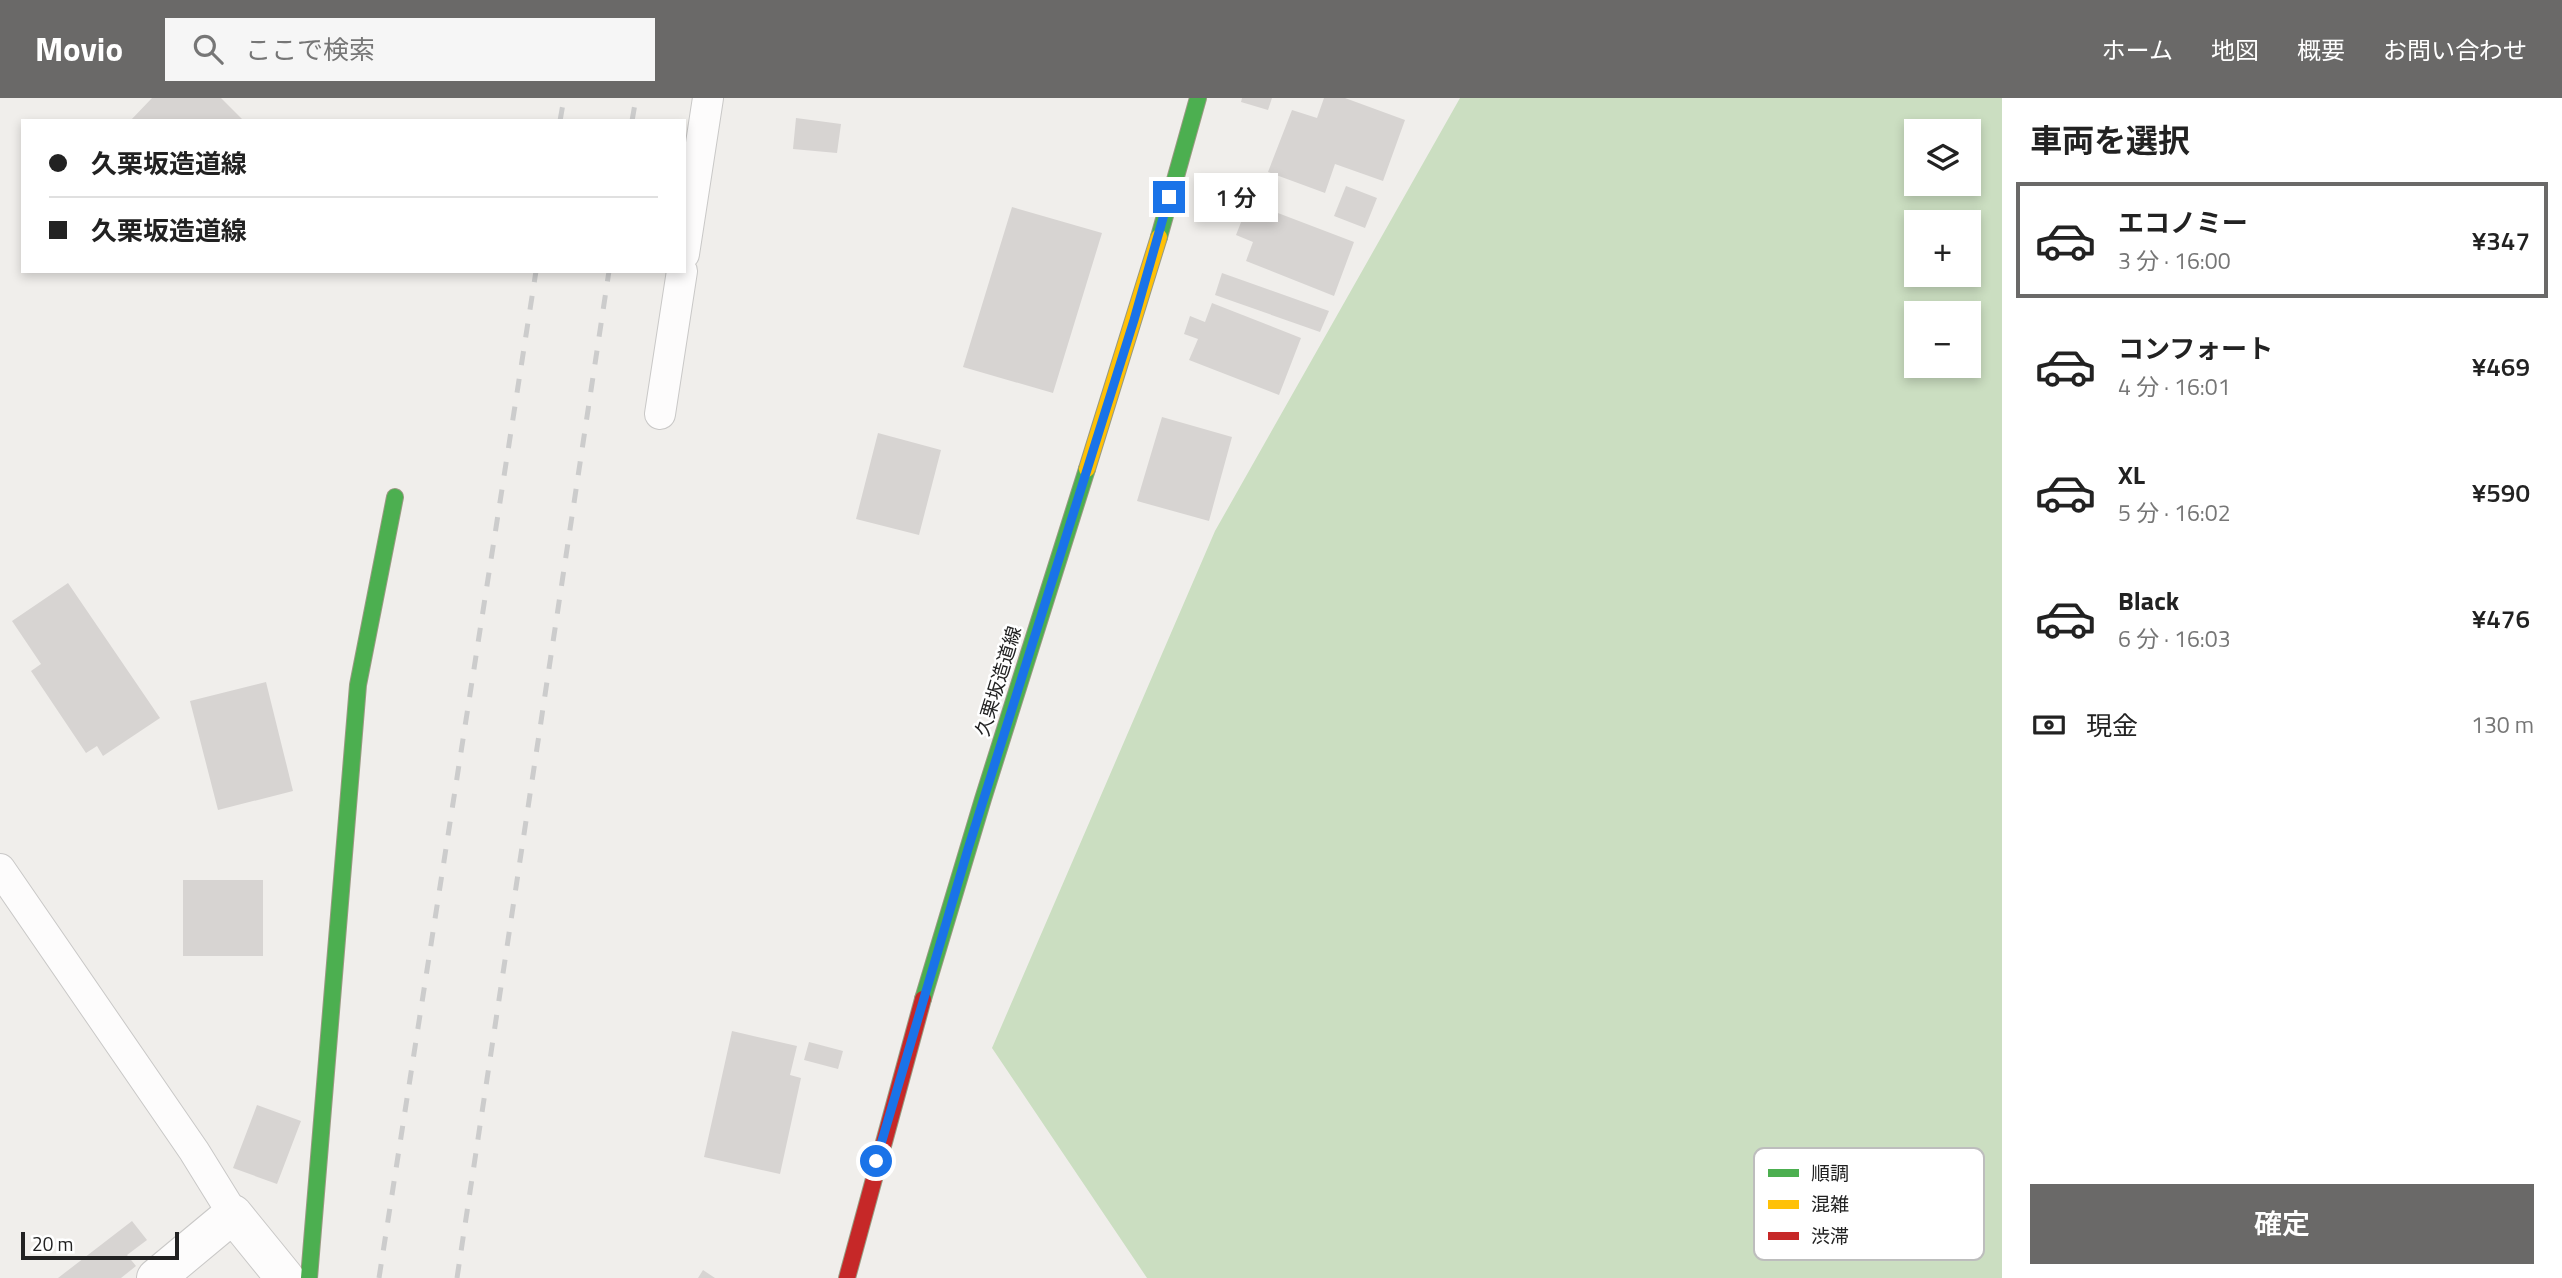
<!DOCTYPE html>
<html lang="ja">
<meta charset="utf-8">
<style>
:root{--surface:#fff;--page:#f6f6f6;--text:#222;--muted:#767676;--line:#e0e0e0;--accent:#6a6968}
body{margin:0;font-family:"Titillium Web","Noto Sans JP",sans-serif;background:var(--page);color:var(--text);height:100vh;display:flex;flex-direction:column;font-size:26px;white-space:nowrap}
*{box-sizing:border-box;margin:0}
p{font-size:23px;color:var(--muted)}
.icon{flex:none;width:38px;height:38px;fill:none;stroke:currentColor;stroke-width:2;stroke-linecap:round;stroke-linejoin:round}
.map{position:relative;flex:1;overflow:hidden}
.side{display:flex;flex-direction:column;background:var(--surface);width:560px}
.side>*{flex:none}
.banner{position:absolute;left:21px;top:21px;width:665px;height:154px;border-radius:0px;box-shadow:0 4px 10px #0003;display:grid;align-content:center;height:154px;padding:0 28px;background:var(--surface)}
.buttons{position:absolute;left:1904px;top:21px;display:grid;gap:14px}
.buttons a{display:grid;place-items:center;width:77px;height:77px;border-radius:0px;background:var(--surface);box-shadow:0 4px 10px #0003;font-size:35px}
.scale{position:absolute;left:21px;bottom:18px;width:158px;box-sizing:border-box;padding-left:7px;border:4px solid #222;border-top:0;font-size:19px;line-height:24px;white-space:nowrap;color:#222;-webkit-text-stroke:5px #fff;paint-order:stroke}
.end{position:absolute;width:32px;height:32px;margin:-16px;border:9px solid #1a73e8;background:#fff;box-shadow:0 0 0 4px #fff}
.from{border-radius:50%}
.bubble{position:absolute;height:49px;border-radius:0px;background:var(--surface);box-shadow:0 4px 10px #0003;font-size:23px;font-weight:600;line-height:49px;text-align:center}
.banner b{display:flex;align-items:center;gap:24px;height:66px;font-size:26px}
.banner b+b{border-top:2px solid var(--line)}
.banner i{width:18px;height:18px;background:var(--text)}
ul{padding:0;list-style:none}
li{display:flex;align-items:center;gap:21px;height:116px;margin:0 14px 10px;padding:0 14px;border:4px solid transparent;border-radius:0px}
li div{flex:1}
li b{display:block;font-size:26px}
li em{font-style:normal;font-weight:600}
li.selected{border-color:var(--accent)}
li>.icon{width:63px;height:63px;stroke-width:1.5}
h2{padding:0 28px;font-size:32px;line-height:84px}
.pay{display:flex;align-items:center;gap:18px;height:77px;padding:0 28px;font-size:26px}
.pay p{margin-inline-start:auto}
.action{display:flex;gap:14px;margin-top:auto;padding:14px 28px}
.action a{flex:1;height:80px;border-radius:0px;background:var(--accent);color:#fff;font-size:28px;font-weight:600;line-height:80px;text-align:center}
header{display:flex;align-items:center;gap:42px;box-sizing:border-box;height:98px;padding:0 35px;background:var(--accent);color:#fff}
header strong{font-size:33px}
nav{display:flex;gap:38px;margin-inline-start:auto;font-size:24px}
.search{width:490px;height:63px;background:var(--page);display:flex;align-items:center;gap:18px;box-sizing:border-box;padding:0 24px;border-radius:0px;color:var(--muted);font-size:26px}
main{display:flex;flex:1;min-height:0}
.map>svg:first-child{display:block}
.forest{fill:#cbdec1;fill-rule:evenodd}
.building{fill:#d7d4d2}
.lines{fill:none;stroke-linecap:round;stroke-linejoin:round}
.lane-casing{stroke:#c9c8c7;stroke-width:32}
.street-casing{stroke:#c9c8c7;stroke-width:40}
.fast-casing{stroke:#999a82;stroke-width:18}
.slow-casing{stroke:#999a82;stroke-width:18}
.jam-casing{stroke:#999a82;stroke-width:18}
.lane{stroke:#fdfcfc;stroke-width:30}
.street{stroke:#fdfcfc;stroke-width:38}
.fast{stroke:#4caf50;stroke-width:16}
.slow{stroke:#ffc107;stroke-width:16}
.jam{stroke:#c62828;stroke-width:16}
.rail{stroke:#ccc;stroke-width:5;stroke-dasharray:14 14;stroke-linecap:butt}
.route{stroke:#1a73e8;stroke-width:9}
.labels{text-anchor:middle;stroke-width:5;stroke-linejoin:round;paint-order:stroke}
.street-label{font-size:19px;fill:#222;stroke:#fff}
.key{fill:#fff;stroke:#bdbdbd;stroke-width:2}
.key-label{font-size:19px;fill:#222}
</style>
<header>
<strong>Movio</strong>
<div class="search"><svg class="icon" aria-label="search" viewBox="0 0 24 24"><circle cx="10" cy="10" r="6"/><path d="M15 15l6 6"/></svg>ここで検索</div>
<nav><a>ホーム</a><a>地図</a><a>概要</a><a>お問い合わせ</a></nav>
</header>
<main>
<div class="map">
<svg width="2002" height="1180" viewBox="0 0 2002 1180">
<rect width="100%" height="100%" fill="#f0eeeb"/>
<path class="forest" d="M1460,0H2002V1180H1147L992,950L1215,433ZM1916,33H1969V86H1916ZM1916,124H1969V177H1916ZM1916,215H1969V268H1916Z"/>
<path class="building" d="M152,0H221L244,23H130Z
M1242,0H1272L1268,12L1241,4Z
M1324,0H1345L1405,22L1383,83L1335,66L1325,95L1268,74L1292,12L1317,20Z
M796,20L841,26L837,55L793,51Z
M1346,88L1377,100L1365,130L1334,118Z
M1249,104L1354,144L1334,198L1246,163L1253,144L1236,137Z
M1012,109L1102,135L1053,295L963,269Z
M1222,175L1329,213L1320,234L1215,197Z
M1212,205L1301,240L1279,297L1189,262L1198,241L1184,236L1190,218L1205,224Z
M1162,319L1232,339L1209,423L1137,403Z
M878,335L941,352L919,437L856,421Z
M68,485L160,620L103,658L97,648L86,655L31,573L41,566L12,523Z
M266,584L293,693L218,712L190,603Z
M183,782H263V858H183Z
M732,933L797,948L790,977L801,980L780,1076L704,1059Z
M809,944L843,953L838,971L804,962Z
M257,1007L301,1023L277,1086L233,1070Z
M132,1123L147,1142L127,1157L136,1168L121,1180H58Z
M703,1172L715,1180H698Z"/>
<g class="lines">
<defs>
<path id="lane" d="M684,156L708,0
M660,316L682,173
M0,771L194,1053L233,1116"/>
<path id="street" d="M156,1180L233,1116L285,1180"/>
<path id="fast" d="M1159,139L1198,0
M923,901L983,701L1087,371
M309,1180L358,587L395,399"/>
<path id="slow" d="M1087,371L1159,139"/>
<path id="jam" d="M847,1180L923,901"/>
</defs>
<use href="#lane" class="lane-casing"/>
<use href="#street" class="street-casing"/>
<use href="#fast" class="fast-casing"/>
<use href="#slow" class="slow-casing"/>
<use href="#jam" class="jam-casing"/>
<use href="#lane" class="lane"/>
<use href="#street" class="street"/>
<use href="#fast" class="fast"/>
<use href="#slow" class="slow"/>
<use href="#jam" class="jam"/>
<path class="rail" d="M560,23L564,0
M632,23L636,0
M379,1180L536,173
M457,1180L609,173"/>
</g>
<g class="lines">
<path class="route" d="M876,1063L968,751L1134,222L1169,99"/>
</g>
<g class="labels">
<g class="street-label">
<text transform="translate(998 583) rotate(-73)" y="7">久栗坂造道線</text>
</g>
</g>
<rect x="1754" y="1050" width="230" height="112" rx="10" class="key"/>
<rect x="1768" y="1071" width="31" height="8" fill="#4caf50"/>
<rect x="1768" y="1102" width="31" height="9" fill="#ffc107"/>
<rect x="1768" y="1134" width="31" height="8" fill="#c62828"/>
<g class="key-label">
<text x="1811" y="1082">順調</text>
<text x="1811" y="1113">混雑</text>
<text x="1811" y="1145">渋滞</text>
</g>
</svg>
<div class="buttons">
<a><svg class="icon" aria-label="layers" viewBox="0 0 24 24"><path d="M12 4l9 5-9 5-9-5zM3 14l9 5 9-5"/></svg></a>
<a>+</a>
<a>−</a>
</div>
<div class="scale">20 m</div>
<i class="end from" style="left:876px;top:1063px"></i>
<i class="end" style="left:1169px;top:99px"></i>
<div class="bubble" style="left:1194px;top:75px;width:84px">1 分</div>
<div class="banner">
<b><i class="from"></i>久栗坂造道線</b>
<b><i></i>久栗坂造道線</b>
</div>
</div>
<section class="side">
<h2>車両を選択</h2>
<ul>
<li class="selected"><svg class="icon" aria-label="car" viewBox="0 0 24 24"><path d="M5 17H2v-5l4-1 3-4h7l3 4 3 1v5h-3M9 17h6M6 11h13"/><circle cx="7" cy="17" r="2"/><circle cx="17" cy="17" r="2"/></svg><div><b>エコノミー</b><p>3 分 · 16:00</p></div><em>¥347</em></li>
<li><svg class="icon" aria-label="car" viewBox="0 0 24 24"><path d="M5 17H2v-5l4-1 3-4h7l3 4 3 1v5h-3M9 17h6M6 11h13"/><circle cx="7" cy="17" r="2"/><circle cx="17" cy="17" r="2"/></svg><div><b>コンフォート</b><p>4 分 · 16:01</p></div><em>¥469</em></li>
<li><svg class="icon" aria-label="car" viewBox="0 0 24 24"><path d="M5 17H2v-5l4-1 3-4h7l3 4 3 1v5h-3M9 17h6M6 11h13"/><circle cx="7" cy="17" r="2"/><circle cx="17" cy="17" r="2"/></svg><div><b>XL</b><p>5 分 · 16:02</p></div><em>¥590</em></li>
<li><svg class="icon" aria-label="car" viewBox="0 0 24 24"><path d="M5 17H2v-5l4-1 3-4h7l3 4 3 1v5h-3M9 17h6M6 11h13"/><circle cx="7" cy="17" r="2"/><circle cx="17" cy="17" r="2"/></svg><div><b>Black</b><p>6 分 · 16:03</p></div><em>¥476</em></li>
</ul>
<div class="pay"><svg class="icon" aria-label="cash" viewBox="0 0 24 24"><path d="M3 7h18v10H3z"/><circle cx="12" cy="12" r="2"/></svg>現金<p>130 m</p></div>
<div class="action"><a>確定</a></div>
</section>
</main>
